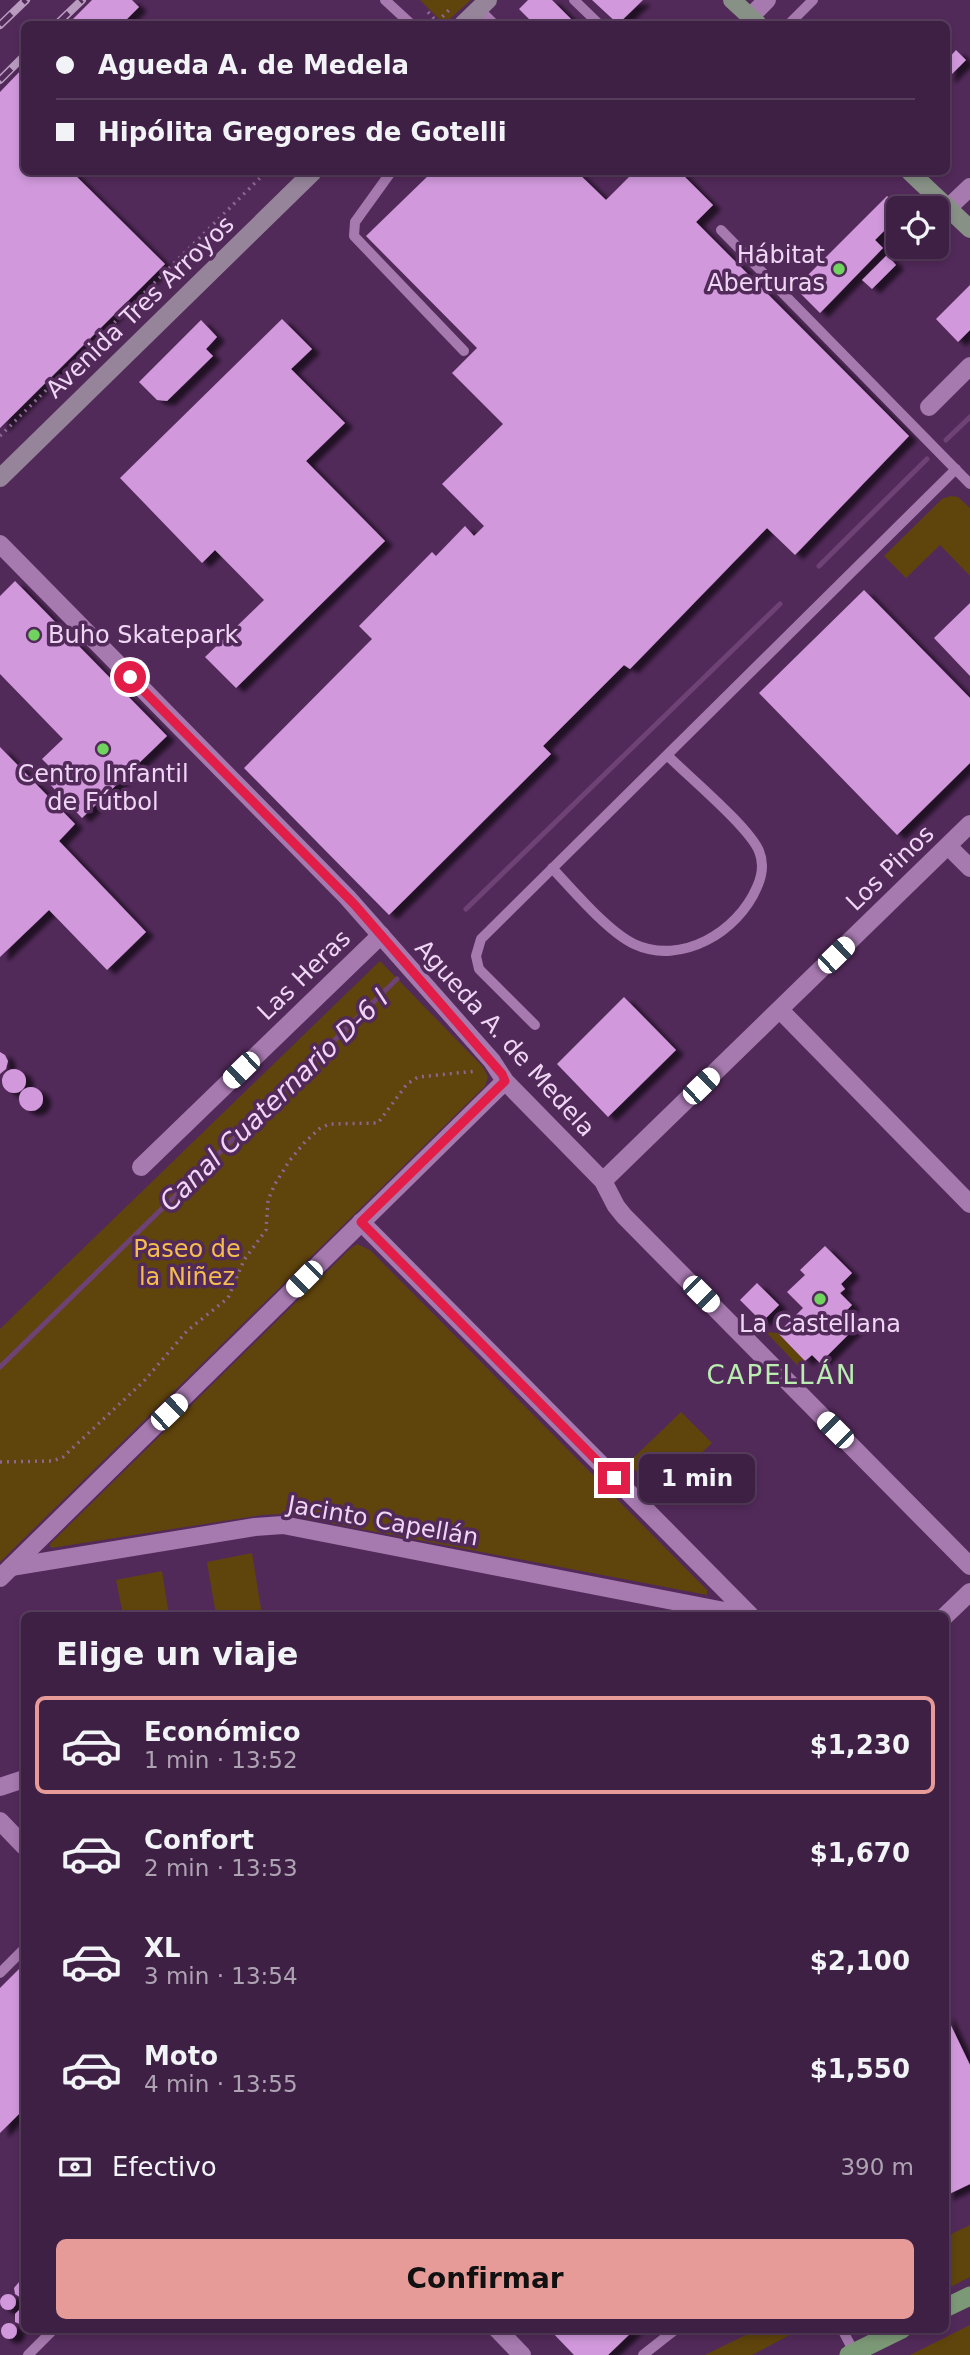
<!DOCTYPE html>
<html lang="es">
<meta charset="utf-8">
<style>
:root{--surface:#3e2044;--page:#45284b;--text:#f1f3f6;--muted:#ada3b2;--line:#573e5d;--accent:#e69b98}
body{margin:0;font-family:"DejaVu Sans",sans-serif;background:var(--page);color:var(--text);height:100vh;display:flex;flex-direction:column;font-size:26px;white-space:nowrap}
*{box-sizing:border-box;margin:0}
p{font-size:23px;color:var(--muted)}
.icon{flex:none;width:38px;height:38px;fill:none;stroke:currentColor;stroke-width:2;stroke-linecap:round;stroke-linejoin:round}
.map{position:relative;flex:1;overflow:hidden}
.side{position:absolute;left:21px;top:1612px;width:928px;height:721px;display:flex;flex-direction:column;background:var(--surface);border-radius:10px;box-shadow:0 4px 10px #0003,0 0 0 2px var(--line)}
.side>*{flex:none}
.top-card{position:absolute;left:21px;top:21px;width:929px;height:154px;border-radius:10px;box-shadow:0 4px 10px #0003,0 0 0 2px var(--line);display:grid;align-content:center;height:154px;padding:0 35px;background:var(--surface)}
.fabs{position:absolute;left:886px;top:196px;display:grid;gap:14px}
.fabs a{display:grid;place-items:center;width:63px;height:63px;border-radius:10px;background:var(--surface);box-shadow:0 4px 10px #0003,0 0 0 2px var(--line);font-size:35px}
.end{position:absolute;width:32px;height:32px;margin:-16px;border:9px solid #e11d48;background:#fff;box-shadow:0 0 0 4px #fff}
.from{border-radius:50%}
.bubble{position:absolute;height:49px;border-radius:10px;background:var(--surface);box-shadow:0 4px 10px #0003,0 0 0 2px var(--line);font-size:23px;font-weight:600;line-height:49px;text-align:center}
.car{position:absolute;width:21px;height:42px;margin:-21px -10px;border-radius:9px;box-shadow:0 0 5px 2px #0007;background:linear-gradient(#fff 24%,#345 0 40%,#fff 0 76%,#345 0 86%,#fff 0)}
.top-card b{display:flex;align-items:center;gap:24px;height:66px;font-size:26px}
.top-card b+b{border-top:2px solid var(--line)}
.top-card i{width:18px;height:18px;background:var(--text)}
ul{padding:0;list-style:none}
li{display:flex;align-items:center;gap:21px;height:98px;margin:0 14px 10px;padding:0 21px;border:4px solid transparent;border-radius:10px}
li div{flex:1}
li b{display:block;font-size:26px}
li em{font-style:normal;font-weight:600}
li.on{border-color:var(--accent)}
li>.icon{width:63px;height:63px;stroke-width:1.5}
h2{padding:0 35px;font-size:32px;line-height:84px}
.pay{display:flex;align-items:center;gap:18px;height:77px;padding:0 35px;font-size:26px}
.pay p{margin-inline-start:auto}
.cta{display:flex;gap:14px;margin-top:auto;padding:14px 35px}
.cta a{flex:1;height:80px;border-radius:10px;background:var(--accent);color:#111;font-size:28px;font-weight:600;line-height:80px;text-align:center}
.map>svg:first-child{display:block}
.green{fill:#5f440c}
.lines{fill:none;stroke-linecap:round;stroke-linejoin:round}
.stream{stroke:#6e4275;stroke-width:5}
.building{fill:#d199dc;filter:url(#shadow)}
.path{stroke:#8b6892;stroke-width:3.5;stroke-dasharray:2 5;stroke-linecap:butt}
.service{stroke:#a679af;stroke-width:10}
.minor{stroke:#a679af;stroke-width:18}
.tertiary{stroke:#a679af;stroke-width:18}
.secondary{stroke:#96859a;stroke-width:18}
.primary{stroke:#879185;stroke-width:18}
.trunk{stroke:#7c9977;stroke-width:19}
.rail-casing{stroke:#b99bbf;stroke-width:8}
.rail{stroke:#522a5a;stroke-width:5;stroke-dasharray:16;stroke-linecap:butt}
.route{stroke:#e11d48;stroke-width:9}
.poi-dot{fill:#70d35f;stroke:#522a5a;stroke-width:2.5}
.labels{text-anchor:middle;stroke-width:7;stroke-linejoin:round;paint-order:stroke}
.poi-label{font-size:24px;fill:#efd6f4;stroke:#522a5a}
.street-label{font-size:24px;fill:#efd6f4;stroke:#522a5a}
.park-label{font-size:24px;fill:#f5bc4e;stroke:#522a5a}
.water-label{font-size:26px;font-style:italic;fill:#f1d4f7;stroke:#522a5a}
.neighbourhood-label{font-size:26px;letter-spacing:2px;fill:#b9eeb0;stroke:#522a5a}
</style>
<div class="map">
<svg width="970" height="2355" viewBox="0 0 970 2355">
<defs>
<filter id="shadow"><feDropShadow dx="8" dy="4.5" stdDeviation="2" flood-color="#0009"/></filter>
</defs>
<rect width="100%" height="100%" fill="#522a5a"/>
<path class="green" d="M420,0H471L444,24Z
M950,496L958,497L970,508V576L940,545L906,578L884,556L942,499Z
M380,961L483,1067L488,1077L485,1086L0,1562V1329Z
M357,1244L370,1250L707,1590V1595L282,1514L262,1515L51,1548L50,1544L351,1248Z
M766,1332L778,1333L805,1361L799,1367Z
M681,1412L712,1443L659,1494L628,1463Z
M252,1553L262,1615H216L207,1562Z
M162,1571L169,1615H123L116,1580Z
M970,2225V2277L945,2290V2237Z
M970,2325V2355H910Z
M758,2329H801L752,2355H705Z"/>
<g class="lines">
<path class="stream" d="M946,440L970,417
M819,566L927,459
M466,909L780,604
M0,1367L397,979"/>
</g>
<path class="building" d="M92,0H132L139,7L122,24H68Z
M528,0H552L576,24H534L519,9Z
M592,0H643L618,24Z
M956,50L966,60L947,79V60Z
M24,67V172H72L165,264L0,428V92Z
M432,172H577L606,200L634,172H680L713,205L696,222L909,436L795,555L767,528L630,669L624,665L543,746L551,754L389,915L244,768L372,639L359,626L432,552L436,556L465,526L474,536L484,526L442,484L503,424L452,373L477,348L366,236Z
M887,196L900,208H898V217L875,240L883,248L820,313L795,288Z
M887,255L896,265L872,289L862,280Z
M970,285V330L958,342L936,319Z
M282,319L312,349L291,369L345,423L306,461L385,541L236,688L205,657L264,600L215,550L202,563L120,478Z
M201,320L217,337L206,349L213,356L167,401L157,400L139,382Z
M15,581L167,736L82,818L40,774L49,766L42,759L63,739L0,674V596Z
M864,590L970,698V763L897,835L759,693Z
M970,603V676L934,638Z
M0,747L75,824L59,841L146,932L107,970L49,910L0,957Z
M624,997L676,1050L608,1117L557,1064Z
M0,1052L5,1055L8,1061L6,1069L0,1074Z
M2 1081a12 12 0 1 1 24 0a12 12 0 1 1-24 0Z
M19 1099a12 12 0 1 1 24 0a12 12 0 1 1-24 0Z
M825,1246L852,1273L841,1284L845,1289L840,1293L852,1305L843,1314L856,1327L820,1363L812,1355L805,1361L778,1333L803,1308L787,1292L805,1275L800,1270Z
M757,1283L779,1305L762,1322L740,1300Z
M24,1964V2109L0,2133V1988Z
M945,2013L970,2065V2184L945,2196Z
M24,2281V2298H21L15,2294L14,2288L19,2282Z
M0 2302a8 8 0 1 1 16 0a8 8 0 1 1-16 0Z
M19,2310H24V2326L15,2322V2314Z
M1 2331a8 8 0 1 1 16 0a8 8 0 1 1-16 0Z
M549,2329H635L608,2355H574Z"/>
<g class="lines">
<path class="path" d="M428,12L437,22L449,10
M0,436L266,172
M0,1462L53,1461L63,1457L144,1381L187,1331L228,1298L244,1260L266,1230L268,1200L275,1184L290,1160L305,1142L319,1129L329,1124L378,1123L407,1084L418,1077L477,1071"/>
<path class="service" d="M385,0L411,24
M574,0L599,24
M479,9L494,24
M789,24L813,0
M391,172L355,222L354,236L464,351
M721,230L970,484
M552,868C573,890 608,932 634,944C681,966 738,932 757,887C762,876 764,863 759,851C749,827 688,776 667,755
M535,1025L479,969L476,956L481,939L956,469
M0,1973L24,1949
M842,2329L854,2352
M28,2355L54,2329
M643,2355L676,2329"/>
<path class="minor" d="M750,17L767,0
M948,208L970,187
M929,407L970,366
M948,846L970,868
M780,1010L970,1204
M141,1167L381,935
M361,1222L750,1615
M11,1567L255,1527L283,1525L745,1615
M0,1787L24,1779"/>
<path class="tertiary" d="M0,544L347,897L492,1061L505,1081L603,1181L616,1206L624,1216L970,1566
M603,1181L970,824
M0,1578L505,1081
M945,1616L970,1592
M0,1821L24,1846
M497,2329L522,2355"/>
<path class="secondary" d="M463,24L488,0
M0,478L313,172"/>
<path class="primary" d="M732,0L758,24
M910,172L970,229"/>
<path class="trunk" d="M945,2308L970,2296
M849,2355L902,2329"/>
<defs>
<path id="rail" d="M57,24L82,0
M0,25L26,0
M0,80L24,56"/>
</defs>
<use href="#rail" class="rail-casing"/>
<use href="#rail" class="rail"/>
</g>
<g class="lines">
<path class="route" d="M130,677L354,904L502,1074L505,1081L361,1222L614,1478"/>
</g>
<g class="poi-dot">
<circle cx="839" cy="269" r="7"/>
<circle cx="34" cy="635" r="7"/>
<circle cx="103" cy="749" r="7"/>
<circle cx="820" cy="1299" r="7"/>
</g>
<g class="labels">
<g class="poi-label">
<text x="825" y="263" text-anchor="end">Hábitat<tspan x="825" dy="28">Aberturas</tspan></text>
<text x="48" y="643" text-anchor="start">Buho Skatepark</text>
<text x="103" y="782">Centro Infantil<tspan x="103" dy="28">de Fútbol</tspan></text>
<text x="820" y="1332">La Castellana</text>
</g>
<g class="street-label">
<text transform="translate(140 307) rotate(-44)" y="8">Avenida Tres Arroyos</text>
<text transform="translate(890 868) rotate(-44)" y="8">Los Pinos</text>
<text transform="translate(304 975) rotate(-44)" y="8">Las Heras</text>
<text transform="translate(505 1038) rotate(48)" y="8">Agueda A. de Medela</text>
<text transform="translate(383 1521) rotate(10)" y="8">Jacinto Capellán</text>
</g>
<g class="park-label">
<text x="187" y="1257">Paseo de<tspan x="187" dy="28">la Niñez</tspan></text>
</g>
<g class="water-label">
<text transform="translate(274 1100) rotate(-44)" y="9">Canal Cuaternario D-6 I</text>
</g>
<g class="neighbourhood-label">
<text x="782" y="1384">CAPELLÁN</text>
</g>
</g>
</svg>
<div class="fabs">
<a><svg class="icon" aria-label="locate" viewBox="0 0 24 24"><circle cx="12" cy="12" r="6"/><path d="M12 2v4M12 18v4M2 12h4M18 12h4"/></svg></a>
</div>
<i class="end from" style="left:130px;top:677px"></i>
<i class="end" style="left:614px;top:1478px"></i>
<div class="bubble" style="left:639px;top:1454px;width:116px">1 min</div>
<i class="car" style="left:836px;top:955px;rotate:46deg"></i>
<i class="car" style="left:241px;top:1070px;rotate:226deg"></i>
<i class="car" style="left:701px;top:1086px;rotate:46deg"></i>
<i class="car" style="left:304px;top:1279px;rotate:225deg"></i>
<i class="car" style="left:701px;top:1294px;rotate:135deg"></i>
<i class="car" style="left:169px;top:1412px;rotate:46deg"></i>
<i class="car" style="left:835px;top:1430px;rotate:315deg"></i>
<div class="top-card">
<b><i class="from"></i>Agueda A. de Medela</b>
<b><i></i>Hipólita Gregores de Gotelli</b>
</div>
<section class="side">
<h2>Elige un viaje</h2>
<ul>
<li class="on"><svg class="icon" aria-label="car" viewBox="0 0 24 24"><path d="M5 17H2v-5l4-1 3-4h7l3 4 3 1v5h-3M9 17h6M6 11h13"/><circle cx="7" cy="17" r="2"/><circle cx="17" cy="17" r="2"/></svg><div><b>Económico</b><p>1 min · 13:52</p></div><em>$1,230</em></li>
<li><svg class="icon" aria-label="car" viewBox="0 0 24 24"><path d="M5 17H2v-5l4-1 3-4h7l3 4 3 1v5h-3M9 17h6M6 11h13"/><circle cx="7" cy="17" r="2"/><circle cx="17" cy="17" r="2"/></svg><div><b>Confort</b><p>2 min · 13:53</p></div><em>$1,670</em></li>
<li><svg class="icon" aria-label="car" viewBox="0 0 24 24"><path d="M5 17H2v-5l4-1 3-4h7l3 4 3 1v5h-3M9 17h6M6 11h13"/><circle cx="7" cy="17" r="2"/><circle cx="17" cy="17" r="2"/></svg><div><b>XL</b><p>3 min · 13:54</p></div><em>$2,100</em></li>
<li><svg class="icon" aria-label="car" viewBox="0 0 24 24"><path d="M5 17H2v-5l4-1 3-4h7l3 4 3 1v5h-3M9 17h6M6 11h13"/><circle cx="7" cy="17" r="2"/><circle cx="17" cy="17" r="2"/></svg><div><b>Moto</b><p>4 min · 13:55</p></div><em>$1,550</em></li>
</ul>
<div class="pay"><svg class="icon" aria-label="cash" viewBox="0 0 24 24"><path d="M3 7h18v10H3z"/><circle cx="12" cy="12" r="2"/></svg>Efectivo<p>390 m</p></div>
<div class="cta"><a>Confirmar</a></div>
</section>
</div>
